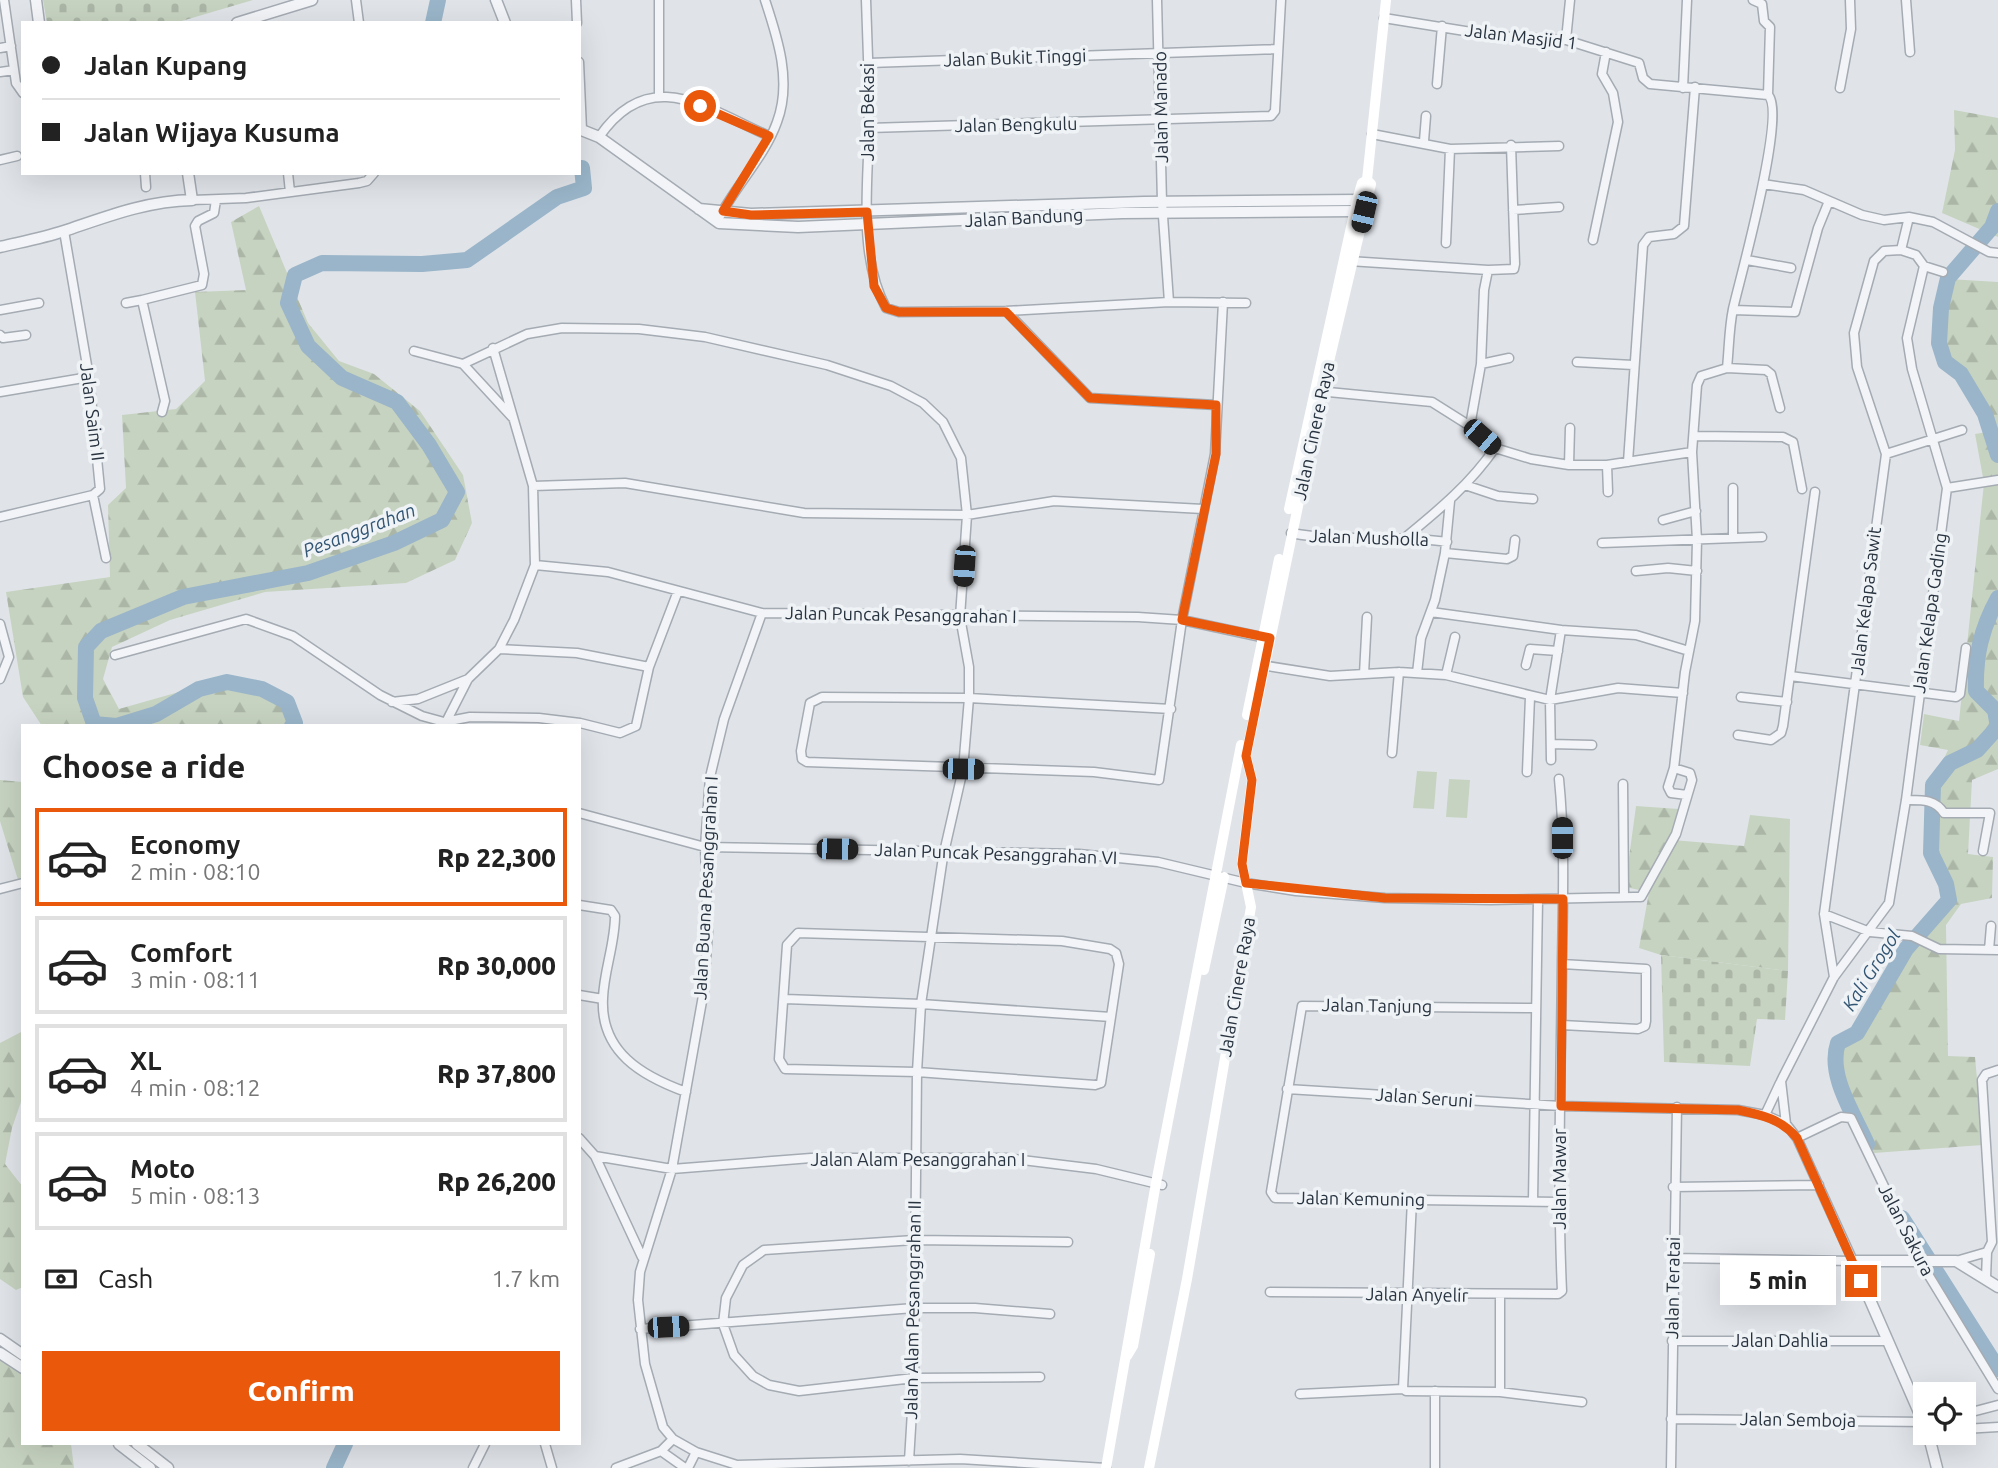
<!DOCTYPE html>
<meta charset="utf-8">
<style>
:root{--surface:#fff;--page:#f6f6f6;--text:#222;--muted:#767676;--line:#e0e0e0;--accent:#ea580c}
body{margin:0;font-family:Ubuntu,sans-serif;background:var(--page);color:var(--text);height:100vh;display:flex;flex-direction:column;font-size:26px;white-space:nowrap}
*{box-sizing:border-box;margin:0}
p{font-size:23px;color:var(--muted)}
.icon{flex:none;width:38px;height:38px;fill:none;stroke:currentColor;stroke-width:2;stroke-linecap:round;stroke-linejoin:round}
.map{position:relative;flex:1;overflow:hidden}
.panel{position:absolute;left:21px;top:724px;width:560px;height:721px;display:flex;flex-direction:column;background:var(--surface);border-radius:0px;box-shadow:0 7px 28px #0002}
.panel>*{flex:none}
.guide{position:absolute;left:21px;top:21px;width:560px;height:154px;border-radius:0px;box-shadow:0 7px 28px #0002;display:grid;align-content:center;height:154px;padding:0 21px;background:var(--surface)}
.fabs{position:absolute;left:1913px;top:1382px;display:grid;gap:14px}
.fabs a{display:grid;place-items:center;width:63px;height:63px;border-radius:0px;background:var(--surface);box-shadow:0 7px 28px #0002;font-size:35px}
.end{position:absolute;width:32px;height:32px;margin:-16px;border:9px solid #ea580c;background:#fff;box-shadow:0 0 0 4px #fff}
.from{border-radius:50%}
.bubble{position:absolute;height:49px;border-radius:0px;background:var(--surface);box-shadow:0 7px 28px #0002;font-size:23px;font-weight:800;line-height:49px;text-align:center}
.car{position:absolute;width:21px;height:42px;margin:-21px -10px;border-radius:9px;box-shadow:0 0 5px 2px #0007;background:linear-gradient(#222 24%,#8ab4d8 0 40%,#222 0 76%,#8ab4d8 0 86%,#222 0)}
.guide b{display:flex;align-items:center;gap:24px;height:66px;font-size:26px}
.guide b+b{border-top:2px solid var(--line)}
.guide i{width:18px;height:18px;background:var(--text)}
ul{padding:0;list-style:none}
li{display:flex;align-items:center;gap:21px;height:98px;margin:0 14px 10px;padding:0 7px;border:4px solid var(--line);border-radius:0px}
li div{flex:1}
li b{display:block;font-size:26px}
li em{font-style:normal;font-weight:800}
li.selected{border-color:var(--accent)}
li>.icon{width:63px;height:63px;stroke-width:1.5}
h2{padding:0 21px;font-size:32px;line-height:84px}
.pay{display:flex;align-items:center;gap:18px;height:77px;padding:0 21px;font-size:26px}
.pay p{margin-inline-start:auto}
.cta{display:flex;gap:14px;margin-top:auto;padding:14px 21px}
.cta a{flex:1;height:80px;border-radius:0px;background:var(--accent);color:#fff;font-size:28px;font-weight:800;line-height:80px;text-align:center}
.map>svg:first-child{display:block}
.forest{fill:url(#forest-firs)}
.cemetery{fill:url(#cemetery-stones)}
.pitch{fill:#c7d3c1}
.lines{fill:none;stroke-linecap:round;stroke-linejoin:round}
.river{stroke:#9ab5c9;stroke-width:16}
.minor-casing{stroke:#a5abb3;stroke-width:11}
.tertiary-casing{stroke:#a5abb3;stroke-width:13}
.minor{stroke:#f2f4f7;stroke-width:8}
.tertiary{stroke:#f2f4f7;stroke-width:10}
.secondary{stroke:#fff;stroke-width:10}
.route{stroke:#ea580c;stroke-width:9}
.labels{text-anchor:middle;stroke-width:7;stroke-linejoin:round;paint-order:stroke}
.street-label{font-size:18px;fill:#283340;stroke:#eff3f6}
.water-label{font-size:19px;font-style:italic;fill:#325574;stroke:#eff3f6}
</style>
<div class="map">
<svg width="1998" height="1468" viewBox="0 0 1998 1468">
<defs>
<pattern id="forest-firs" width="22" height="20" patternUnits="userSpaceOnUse" patternTransform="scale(1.75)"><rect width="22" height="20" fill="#c7d3c1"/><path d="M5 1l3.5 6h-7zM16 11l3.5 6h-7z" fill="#abb6a7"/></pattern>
<pattern id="cemetery-stones" width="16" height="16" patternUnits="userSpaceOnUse" patternTransform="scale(1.75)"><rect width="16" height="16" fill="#c7d3c1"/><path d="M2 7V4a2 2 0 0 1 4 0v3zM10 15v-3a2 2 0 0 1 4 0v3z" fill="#abb6a7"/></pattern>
</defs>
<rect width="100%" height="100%" fill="#e0e4e9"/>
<path class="forest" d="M1954,110L1998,118V237L1942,213L1955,150Z
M259,206L308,323L339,361L374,374L420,411L463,475L472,523L455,560L406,583L265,592L170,620L112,647L103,679L119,709L228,678L275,694L296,720L294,726H42L23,697L6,592L110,577L108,505L126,488L122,415L176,409L205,381L195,292L246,290L231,222Z
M1949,279L1998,282V769L1972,780L1968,854L1993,857L1992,898L1961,904L1946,925L1948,1056L1975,1057L1983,1145L1874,1153L1834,1049L1858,1032L1946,895L1935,872L1936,775L1948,750L1920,745L1924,714L1959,721L1984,483L1975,434L1994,431L1982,400L1947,356L1944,329Z
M0,780L23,782V878L18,880L0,821Z
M1636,806L1679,809L1673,840L1744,846L1750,815L1790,819L1788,971L1661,955L1639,948L1649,892L1625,887Z
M23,1031V1096L12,1128L5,1164L23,1187V1287L16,1290L0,1279V1043Z
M0,1353L23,1370V1444H71L74,1468H0Z"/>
<path class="cemetery" d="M43,0H253L175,23H47Z
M1661,955L1788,971L1785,1020L1757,1019L1750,1066L1664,1062Z"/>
<path class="pitch" d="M1417,771L1437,772L1434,809L1413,808Z
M1449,779L1470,780L1467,818L1446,817Z"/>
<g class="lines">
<path class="river" d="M433,23L438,0
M1998,211L1992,227L1948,278L1941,308L1939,343L1945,362L1961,374L1985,414L1998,455
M116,726L94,724L85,698L86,647L101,631L183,597L308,573L394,543L442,520L457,492L429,445L397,402L342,378L308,346L288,303L295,275L322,263L422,264L467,260L557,197L584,188L582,168H579
M117,726L156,714L199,689L227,682L262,689L287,702L295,723L292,726
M1867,1144C1854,1114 1827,1075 1838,1043L1857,1033L1906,949L1949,900L1946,884L1931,853L1933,785L1950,763L1977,750L1998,727L1995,710L1976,691C1975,656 1981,629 1998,598
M1902,1218L1998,1369
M334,1468L345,1444"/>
<defs>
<path id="minor" d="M4,0L16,83L23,93
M356,0L359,23
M576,0L577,23
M866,0C868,43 869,86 869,129C868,186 858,256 886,308L899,312L1006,311L1169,302L1246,303
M1157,0L1162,202L1169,302
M1753,0L1762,4L1764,21L1770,27L1768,95
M1906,0L1910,52
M1384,18L1496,36L1566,40L1639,63L1643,78L1650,84L1768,95
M1566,40L1570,0
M0,48L11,46
M579,62L582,130
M869,63L1276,49
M0,72L14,70
M1437,84L1442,26
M1683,88L1687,0
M1840,88L1851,29L1850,0
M659,94V0
M869,128L1271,116L1275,111L1281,0
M1372,134L1450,149L1559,146
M599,137C650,63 707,109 769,136
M1424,141L1426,116
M0,160L17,156
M145,173L146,187
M288,173L290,192
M1763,184L1804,190L1862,215L1884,220L1909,217L1933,222L1989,252L1998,253
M192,200L246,198L359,183L367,181L374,173
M1513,210L1559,207
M720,216C737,184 765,156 777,122C792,82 778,39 765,0
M1593,240L1618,122L1613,93L1602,74L1606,52
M1446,243L1450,149
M1901,250L1909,217
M1747,260L1791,268
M1349,261L1488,270L1484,290L1481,364
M1924,266L1943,272
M1488,270L1514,269L1515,264L1511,145
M126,303L142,300
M0,310L39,303
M1733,310L1795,312L1818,228L1829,201
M1006,311L1090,398L1216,405
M0,335L3,338L26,335
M414,351L463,364L527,334L562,328L639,329L705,337L827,365L891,386L923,403L943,422L961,458L967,515L960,617L969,667V698L963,769L943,857L921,1004L917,1072L914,1378L909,1461
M1577,362L1633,365
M463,364L512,417
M1727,368L1766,370L1771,374L1780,408
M1318,391L1432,402L1470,426L1495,448L1531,459L1569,465H1607L1692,452
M0,392L89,377
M162,412L165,401L142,300L202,285L204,274L195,226L198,221L214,213L216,200
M1470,426L1481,364L1509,358
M1696,436L1783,437L1793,442L1802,489
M1886,454L1962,430
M1628,462L1643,245L1649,237L1674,234L1684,226L1695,87
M1569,465L1570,428
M1607,465L1608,492
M1465,485L1498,496L1533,499
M533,486L625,483L804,513L967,515L1054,501L1203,509
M1947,488L1998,480
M93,495L106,558
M0,517L93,495L100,489L89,377L64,231
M1663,520L1696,511
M1291,533C1344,543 1395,534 1447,542
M1407,536C1440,509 1471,483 1495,448
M1733,538V488
M1602,543L1762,537
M1445,553L1507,559L1513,556L1515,540
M535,565L608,572L762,613L1138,617L1182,620L1266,638
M1636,571L1668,568L1697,571
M1431,612L1561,630L1636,635L1689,651
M762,613L724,719L710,777L705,847L708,931L704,990L672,1169L640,1272L638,1300L645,1364L663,1427L673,1439L696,1452L737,1465L960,1459L1106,1468
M0,624L9,657L0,679
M499,649L577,653L649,667
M115,655L246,619L293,636L380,695L422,716L444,722L470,717L539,718L580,723L620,733L636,726L649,667L678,591
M1261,665L1330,676L1399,672L1446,675L1550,700L1618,688L1683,693
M1526,665L1530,649L1558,651
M1417,673L1421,638L1435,600L1445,553L1450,501
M1364,674L1367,617
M1446,675L1455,637
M1790,676L1956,697L1960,694L1966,648
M1741,697L1787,702
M392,702L418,699L468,679
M1171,709L969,698L822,697L810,703L801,751L802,759L807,762L1094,772L1159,780L1182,620L1215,454L1223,302
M444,726L468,679L499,649L514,620L535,565L533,486L493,348
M1738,735L1771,740L1781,733L1783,726L1815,492
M1551,744L1592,745
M1392,753L1399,672
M1551,760L1550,700L1561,630
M1527,772L1530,697
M1623,784L1624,897
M1687,795L1671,793L1668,787L1674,768L1685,672L1695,621L1697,540L1692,452L1697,385L1701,376L1727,368C1729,349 1729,328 1733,309C1740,278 1787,112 1768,95
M1906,800C1922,800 1935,799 1944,813H1990L1983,851
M579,813L705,847L1079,854L1158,862L1246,883L1296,891L1385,898L1491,900L1634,897H1641L1676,834L1692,780L1690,773L1674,768
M0,889L23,883
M579,905L611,910L615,916C615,944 604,970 603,998C600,1052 642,1076 686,1092
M1824,914L1870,932L1912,936L1939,949L1998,950
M798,933L1062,941L1110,949L1116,953L1119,964L1101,1083L1095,1085L917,1072L785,1069L779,1059L787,945Z
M1989,950L1991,926
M579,995L603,999
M785,999L921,1004L1111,1017
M1536,1008L1302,1006L1271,1192L1275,1198L1558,1202
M1562,1025L1638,1029L1645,1026L1646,1021V969L1562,964
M1287,1089L1561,1106L1738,1110L1765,1115L1786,1124L1797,1138L1853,1261L1673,1258
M1765,1115L1780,1083
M1786,1124L1781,1081L1834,977L1889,903L1906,800L1947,488L1912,369L1907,338L1924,266L1916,255L1901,250L1884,251L1874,261L1854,333L1857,367L1886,454L1824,914L1834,977
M579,1138L595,1156L642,1257
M1797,1138L1841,1117L1851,1118L1920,1261L1998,1389
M595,1156L672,1169L811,1158H1006L1096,1169L1162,1185
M1673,1187L1819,1185
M1412,1200L1403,1389L1406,1391L1500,1392L1582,1402
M1533,1201L1538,900
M1956,1261L1987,1252
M1986,1278L1987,1252L1992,1242L1982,1080L1986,1074L1998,1070
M1270,1292L1558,1294L1562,1291C1557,1181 1561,1071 1562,960C1563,900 1565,839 1559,779
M640,1329L914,1308H975L1050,1314
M1672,1341H1888
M1040,1377L914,1378L799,1391L769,1385L753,1376L734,1355L723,1324L726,1298L743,1265L764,1250L914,1240L1068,1242
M1500,1392V1295
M1300,1394L1403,1389
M1964,1414L1998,1405
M1671,1419L1925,1422
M1964,1429L1998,1427
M545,1444L552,1468
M661,1451L685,1468
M473,1468L485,1444
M616,1468L661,1451L673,1439
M688,1468L696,1452
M1435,1468V1391
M1671,1468L1677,1107"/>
<path id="tertiary" d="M36,0L39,23
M496,0L505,23
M237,23L312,0
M579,129L599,137L719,223L798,227L1122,213L1355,211
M699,209L751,214L1144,202L1357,200
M0,247C21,242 43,238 64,231C106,217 146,201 192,200L188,173
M0,1339L23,1355
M0,1353L23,1368
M1925,1426L1853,1261H1956L1998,1287
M1928,1433L1937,1468
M119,1444L150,1468
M137,1444L168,1468"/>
</defs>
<use href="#minor" class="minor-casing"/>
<use href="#tertiary" class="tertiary-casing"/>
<use href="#minor" class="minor"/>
<use href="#tertiary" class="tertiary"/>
<path class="secondary" d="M1289,509L1357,200L1362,183L1367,180
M1247,715L1279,559
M1204,970L1224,877
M1127,1356L1133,1346L1150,1254
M1106,1468L1156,1183L1241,745
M1149,1468L1187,1279L1251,907L1242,864L1252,780L1246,756L1322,391L1371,184L1367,180L1386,0"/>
</g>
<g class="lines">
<path class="route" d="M700,106L769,136L723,211L751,215L867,212L874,286L886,308L899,312H1006L1090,398L1216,405V454L1182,620L1270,638L1246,756L1252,780L1242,864L1246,883L1385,898L1563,899L1561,1106L1738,1110C1762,1115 1781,1119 1797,1138L1861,1281"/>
</g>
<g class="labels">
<g class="street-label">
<text transform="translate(1521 37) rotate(7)" y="6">Jalan Masjid 1</text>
<text transform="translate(1015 58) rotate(-2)" y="6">Jalan Bukit Tinggi</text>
<text transform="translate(1161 107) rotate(-91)" y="6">Jalan Manado</text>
<text transform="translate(868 112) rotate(-90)" y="6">Jalan Bekasi</text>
<text transform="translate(1016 125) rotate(-1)" y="6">Jalan Bengkulu</text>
<text transform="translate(1024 218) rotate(-3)" y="6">Jalan Bandung</text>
<text transform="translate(92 412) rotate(83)" y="6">Jalan Saim II</text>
<text transform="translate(1314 431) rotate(-78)" y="6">Jalan Cinere Raya</text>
<text transform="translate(1369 538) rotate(2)" y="6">Jalan Musholla</text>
<text transform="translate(1866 601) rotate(-83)" y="6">Jalan Kelapa Sawit</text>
<text transform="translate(1930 613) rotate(-82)" y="6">Jalan Kelapa Gading</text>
<text transform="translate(901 615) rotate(1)" y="6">Jalan Puncak Pesanggrahan I</text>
<text transform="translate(996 854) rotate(2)" y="6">Jalan Puncak Pesanggrahan VI</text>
<text transform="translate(706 888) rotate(-87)" y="6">Jalan Buana Pesanggrahan I</text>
<text transform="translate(1237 987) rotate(-80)" y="6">Jalan Cinere Raya</text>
<text transform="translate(1377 1006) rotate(1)" y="6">Jalan Tanjung</text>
<text transform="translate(1424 1098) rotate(4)" y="6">Jalan Seruni</text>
<text x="918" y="1166">Jalan Alam Pesanggrahan I</text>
<text transform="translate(1560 1179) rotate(-90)" y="6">Jalan Mawar</text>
<text transform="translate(1361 1199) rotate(1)" y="6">Jalan Kemuning</text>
<text transform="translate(1906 1230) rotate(63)" y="6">Jalan Sakura</text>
<text transform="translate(1673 1288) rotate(-89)" y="6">Jalan Teratai</text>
<text transform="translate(1417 1295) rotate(1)" y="6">Jalan Anyelir</text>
<text transform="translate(913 1310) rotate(-89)" y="6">Jalan Alam Pesanggrahan II</text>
<text x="1780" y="1347">Jalan Dahlia</text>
<text transform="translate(1798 1420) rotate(1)" y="6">Jalan Semboja</text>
</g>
<g class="water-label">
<text transform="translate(359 530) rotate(-21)" y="7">Pesanggrahan</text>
<text transform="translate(1871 970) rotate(-58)" y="7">Kali Grogol</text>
</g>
</g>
</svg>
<div class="fabs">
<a><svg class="icon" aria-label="locate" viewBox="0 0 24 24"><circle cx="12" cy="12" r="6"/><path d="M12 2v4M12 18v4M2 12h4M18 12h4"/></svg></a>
</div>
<i class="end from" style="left:700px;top:106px"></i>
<i class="end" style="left:1861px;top:1281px"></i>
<div class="bubble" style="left:1720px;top:1256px;width:116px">5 min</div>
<i class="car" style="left:1364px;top:212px;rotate:193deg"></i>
<i class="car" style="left:1482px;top:437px;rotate:131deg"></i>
<i class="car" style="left:964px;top:566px;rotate:184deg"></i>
<i class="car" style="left:963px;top:769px;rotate:91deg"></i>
<i class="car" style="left:1562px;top:838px;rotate:0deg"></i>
<i class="car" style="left:837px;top:849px;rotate:91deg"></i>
<i class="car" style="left:668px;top:1327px;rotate:87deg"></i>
<div class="guide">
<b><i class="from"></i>Jalan Kupang</b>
<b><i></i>Jalan Wijaya Kusuma</b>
</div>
<section class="panel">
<h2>Choose a ride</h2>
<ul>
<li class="selected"><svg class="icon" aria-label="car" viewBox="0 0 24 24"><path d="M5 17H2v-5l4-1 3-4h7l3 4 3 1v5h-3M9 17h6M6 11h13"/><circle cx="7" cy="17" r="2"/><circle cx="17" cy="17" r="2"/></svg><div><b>Economy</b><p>2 min · 08:10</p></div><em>Rp 22,300</em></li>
<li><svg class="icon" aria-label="car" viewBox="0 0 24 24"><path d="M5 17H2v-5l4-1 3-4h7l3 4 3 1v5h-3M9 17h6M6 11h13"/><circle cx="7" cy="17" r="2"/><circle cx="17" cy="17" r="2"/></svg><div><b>Comfort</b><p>3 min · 08:11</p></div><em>Rp 30,000</em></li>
<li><svg class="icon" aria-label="car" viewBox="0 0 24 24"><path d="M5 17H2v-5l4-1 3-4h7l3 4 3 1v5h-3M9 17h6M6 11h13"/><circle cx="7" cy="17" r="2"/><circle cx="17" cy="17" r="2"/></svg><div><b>XL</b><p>4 min · 08:12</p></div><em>Rp 37,800</em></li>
<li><svg class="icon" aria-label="car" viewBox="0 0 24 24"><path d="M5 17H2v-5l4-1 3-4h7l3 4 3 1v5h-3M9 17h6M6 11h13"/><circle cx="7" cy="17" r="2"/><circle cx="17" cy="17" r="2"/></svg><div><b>Moto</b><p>5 min · 08:13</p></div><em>Rp 26,200</em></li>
</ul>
<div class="pay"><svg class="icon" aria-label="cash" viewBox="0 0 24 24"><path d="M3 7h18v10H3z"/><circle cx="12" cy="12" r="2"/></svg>Cash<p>1.7 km</p></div>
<div class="cta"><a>Confirm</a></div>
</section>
</div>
